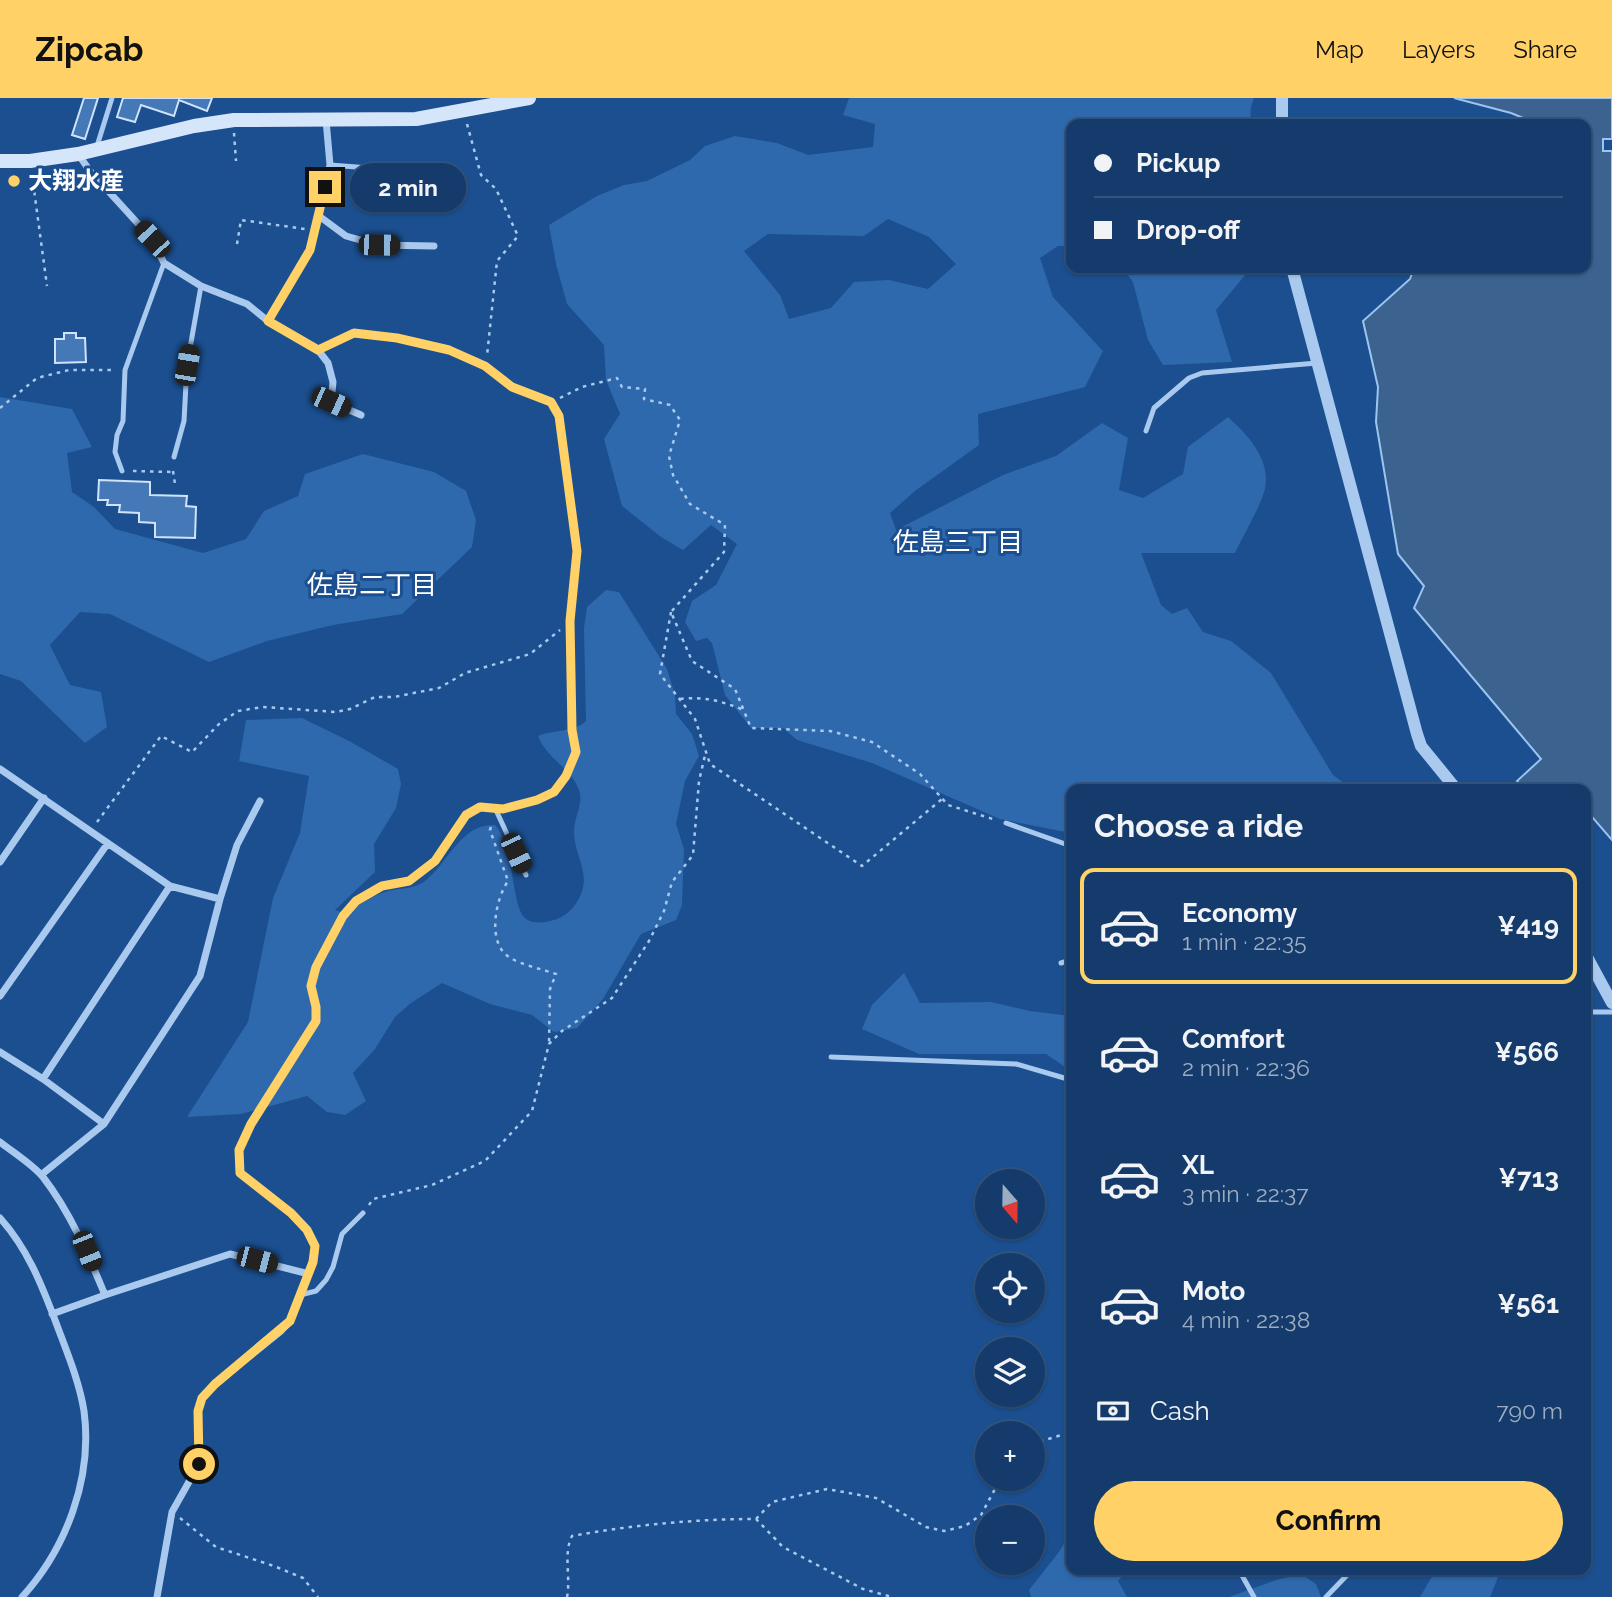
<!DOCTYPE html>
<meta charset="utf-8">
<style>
:root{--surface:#143b6b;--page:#1d4271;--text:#f1f3f6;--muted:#9dadc1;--line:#33557e;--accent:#ffd166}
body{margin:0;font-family:Raleway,"Noto Sans JP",sans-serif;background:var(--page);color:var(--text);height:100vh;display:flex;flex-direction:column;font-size:26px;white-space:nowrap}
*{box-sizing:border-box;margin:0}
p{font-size:23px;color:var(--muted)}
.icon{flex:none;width:38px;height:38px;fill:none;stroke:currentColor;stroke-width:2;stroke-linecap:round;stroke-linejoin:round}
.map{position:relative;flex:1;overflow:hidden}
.panel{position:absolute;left:1066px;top:686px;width:525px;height:791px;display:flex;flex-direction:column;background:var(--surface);border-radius:14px;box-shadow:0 2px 5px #0004,0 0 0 2px var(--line)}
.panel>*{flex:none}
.banner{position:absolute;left:1066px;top:21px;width:525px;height:154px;border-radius:14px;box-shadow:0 2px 5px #0004,0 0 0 2px var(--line);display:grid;align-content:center;height:154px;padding:0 28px;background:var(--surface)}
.needle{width:46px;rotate:160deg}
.controls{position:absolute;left:975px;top:1071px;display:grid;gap:14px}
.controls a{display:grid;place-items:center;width:70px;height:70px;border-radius:50%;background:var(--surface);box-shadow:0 2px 5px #0004,0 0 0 2px var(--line);font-size:35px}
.end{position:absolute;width:32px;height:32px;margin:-16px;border:9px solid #ffd166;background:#111;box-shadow:0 0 0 4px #111}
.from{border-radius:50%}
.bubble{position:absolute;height:49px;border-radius:24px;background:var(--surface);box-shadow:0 2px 5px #0004,0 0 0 2px var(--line);font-size:23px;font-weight:700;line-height:49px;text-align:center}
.car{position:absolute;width:21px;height:42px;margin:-21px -10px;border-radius:9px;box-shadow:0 0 5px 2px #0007;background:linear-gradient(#222 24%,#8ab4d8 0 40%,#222 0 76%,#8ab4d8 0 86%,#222 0)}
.banner b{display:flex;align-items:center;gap:24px;height:66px;font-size:26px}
.banner b+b{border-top:2px solid var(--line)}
.banner i{width:18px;height:18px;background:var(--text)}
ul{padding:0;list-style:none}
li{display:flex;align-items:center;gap:21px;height:116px;margin:0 14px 10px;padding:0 14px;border:4px solid transparent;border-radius:14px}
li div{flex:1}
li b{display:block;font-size:26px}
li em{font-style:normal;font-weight:700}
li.active{border-color:var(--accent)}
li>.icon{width:63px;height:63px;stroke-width:1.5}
h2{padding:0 28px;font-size:32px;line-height:84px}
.pay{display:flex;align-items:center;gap:18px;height:77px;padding:0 28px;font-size:26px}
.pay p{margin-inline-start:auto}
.button{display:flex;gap:14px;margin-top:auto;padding:14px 28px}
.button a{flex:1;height:80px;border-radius:42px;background:var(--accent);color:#111;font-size:28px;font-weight:700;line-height:80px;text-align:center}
header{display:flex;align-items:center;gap:42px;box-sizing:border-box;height:98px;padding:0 35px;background:var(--accent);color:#111}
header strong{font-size:33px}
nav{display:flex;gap:38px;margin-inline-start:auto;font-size:24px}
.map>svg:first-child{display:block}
.green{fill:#2e69ad;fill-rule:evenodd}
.water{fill:#3c6290;stroke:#9cc4f0;stroke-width:2}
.building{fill:#4478b7;stroke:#cfe3fa;stroke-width:2}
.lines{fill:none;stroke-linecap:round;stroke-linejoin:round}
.path{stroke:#a9c9ee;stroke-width:2.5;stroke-dasharray:3.5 5;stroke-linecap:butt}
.service{stroke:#a9c9ee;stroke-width:5}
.minor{stroke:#a9c9ee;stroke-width:7}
.tertiary{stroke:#a9c9ee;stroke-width:12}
.secondary{stroke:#d6e6fa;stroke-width:14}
.route{stroke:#ffd166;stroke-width:9}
.poi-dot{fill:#ffd166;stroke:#1b4f8f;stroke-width:2.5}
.labels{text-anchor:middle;stroke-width:6;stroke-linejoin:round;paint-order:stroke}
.poi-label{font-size:24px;font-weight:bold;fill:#fff;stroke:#1b4f8f;text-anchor:start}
.neighbourhood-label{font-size:26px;fill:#fff;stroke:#1b4f8f}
</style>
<header>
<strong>Zipcab</strong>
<nav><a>Map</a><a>Layers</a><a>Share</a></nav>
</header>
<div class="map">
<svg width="1612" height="1499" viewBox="0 0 1612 1499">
<rect width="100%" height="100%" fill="#1b4f8f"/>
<path class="green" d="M849,0H1254L1251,9L1250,26H1071V148H1058L1040,160L1053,199L1103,253L1085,289L978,316L979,347L915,393L890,415L896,432L1003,377L1056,358L1102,325L1128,340L1119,392L1143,400L1183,376L1188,349L1228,319C1247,336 1271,361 1265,390C1263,404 1242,440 1235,455H1141L1161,507L1172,516L1187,510L1203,534L1231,543L1271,575L1333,677L1352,691H1161L1150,686L1146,691H1071V735L1000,721L872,665L797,642L783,630H751L725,597L712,545L707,540L696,543L685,524L692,503L716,487L737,446L711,427L683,452L661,439L622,408L604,341L620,316L606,282L604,247L567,206L556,166L549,127L597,98L624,87L647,83L690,62L705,48L735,38L777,45L808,57L873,49L875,26L843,17ZM888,121L929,139L956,166L928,191L889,182L854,184L831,210L789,221L780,197L744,153L768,136L864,138Z
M1122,170H1251L1216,212L1232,264L1163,267L1148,242L1133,184Z
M0,299L72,311L92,349L67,355L72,394L94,409L115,431L203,455L246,441L264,413L298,398L305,376L363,356L434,374L466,393L476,422L472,449L402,516L333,527L267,543L209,564L110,516L80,514L50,547L70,587L101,594L107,629L85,645L21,583L0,576Z
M606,492L619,494L667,571L675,597L676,616L692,636L699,658L685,683L676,726L684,751L682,807L676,822L641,836L603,901L577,930L554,934L532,917L490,906L442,885L411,905L395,919L375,951L353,975L366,1003L345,1017L327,1014L307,998L241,1016L187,1019L248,924L273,800L300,735L309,678L239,663L246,622L302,620L351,644L398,671L401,686L396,710L374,746L375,774L335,812L344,815C358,808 373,797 388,793C400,790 415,791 425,783C448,765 461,725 495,727C515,749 511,810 526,821C534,827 548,824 557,821C566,817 572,812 577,804C594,776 574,761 574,733C574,719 584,705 579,692C572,671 546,660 538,638C552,632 575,634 586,623L584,530L587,509Z
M904,875L920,905L991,904L1030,913L1071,918V973L1046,956H919L862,931L872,907Z
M1071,1434V1472H1127L1118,1483L1127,1499H1031L1029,1492L1059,1454Z
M1436,1472H1501L1490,1499H1420Z
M1301,1476L1316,1486L1321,1499H1229L1276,1482Z"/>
<path class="water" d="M1454,0H1612V41H1603V53H1612V742L1586,712V691H1567L1563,687L1559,691H1524L1517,683L1541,661L1414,510L1424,488L1398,456L1376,324L1378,289L1363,223L1410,181L1414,170H1586V26H1538L1511,15Z"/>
<path class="building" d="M84,0H98L85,41L72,37Z
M123,0H212L207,13L179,2L174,18L141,7L135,24L117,19Z
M64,235H76V240H85L86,264L55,265V241H64Z
M99,382L150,384V397L187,398L186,408L196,409L195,440L155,439V425L139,424V415L119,414L120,407H107L108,402H98Z"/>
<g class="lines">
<path class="path" d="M467,26L481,77L496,91L518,138L497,163L487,258
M234,35L236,63
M32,77L47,188
M237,146L241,122L305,131
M560,300L582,289L617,280L622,289L645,291L644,301L670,307L680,322L669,358L673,377L690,406L725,427L724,454L671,514L692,563L735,591L751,630L830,633L872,644L920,676L948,707L996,722
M0,310L37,280L69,272H115
M133,373L173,374
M173,373L175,386
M671,514L660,576L695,621L710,666L862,768L942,701
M680,601C704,598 721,603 744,612
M97,724L161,638L192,654L219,626L238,613L263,609L336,614L350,611L375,599H394L439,590L465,575L530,556L560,532
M491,729L490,732L508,783C495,802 487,845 509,859C521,867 542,871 556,876L550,891L549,946
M369,1107L373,1101L432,1087L485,1063L532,1013L549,946L562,933L612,900L649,843L664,813L672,784L693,757L699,683L706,653
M1032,1346L1071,1334
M180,1420L216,1449L274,1468L303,1480L318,1499
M756,1421L772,1404L827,1391L876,1400L926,1429L944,1433L965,1428L981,1417L995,1391L998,1381
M567,1499C571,1480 563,1455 572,1438C632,1427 695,1421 756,1421L783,1449L863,1491L892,1499"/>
<path class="service" d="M97,48L112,0
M330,67L383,71L411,79L430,80
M1146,333L1154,310L1189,280L1202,275L1317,265
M174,359L184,323L187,267L201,188
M122,373L115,354L117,337L123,323L125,272L164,165
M495,710L526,777
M1006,725L1071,748
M1061,865L1071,862
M1586,914H1612
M831,959L1016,966L1071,982
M300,1197L316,1193L326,1182L333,1169L342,1136L363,1115
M1239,1472L1254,1499
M1326,1499L1352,1472"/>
<path class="minor" d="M78,56L90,73L152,141L164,165L201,188L247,206L268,223L318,252L328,265L333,284L331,304L361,317
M319,118L346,138L378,147L434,148
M268,223L310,152L330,67L326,22
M0,671L170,788L220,801L200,878L104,1026L41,1077
M0,764L44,700
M220,801L237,747L260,703
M0,898L108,745
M0,954L43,981L104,1026
M43,981L170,788
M0,1044C14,1055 32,1066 43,1079C70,1114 88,1156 105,1197
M0,1120C27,1150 41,1185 55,1222C66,1252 79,1282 84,1313C93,1380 66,1451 22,1499
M52,1216L105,1197L230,1156L309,1176
M157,1499L172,1414L199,1366L198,1313L202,1300L215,1286L281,1233L290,1223L313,1164L315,1148L307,1132L291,1115L240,1075L239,1052L251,1026L316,923V909L311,888L316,869L343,818L356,803L382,788L409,783L435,763L466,717L480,709L503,711L537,702L554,694L566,678L576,654L572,632L570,523L577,453L559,318L551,304L512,289L485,268L449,252L397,240L354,235L318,252"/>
<path class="tertiary" d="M1282,0V26
M1292,170L1417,636L1421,648L1456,691
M1586,857L1612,905"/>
<path class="secondary" d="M0,63H30L78,56L194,28L234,22L416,21L529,0"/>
</g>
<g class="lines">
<path class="route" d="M199,1366L198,1313L202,1300L215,1286L290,1223L313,1164L315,1148L307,1132L291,1115L240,1075L239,1052L251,1026L316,923V909L311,888L316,869L343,818L356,803L382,788L409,783L435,763L466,717L480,709L503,711L537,702L554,694L566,678L576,654L572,632L570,523L577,453L559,318L551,304L512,289L485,268L449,252L397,240L354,235L318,252L268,223L310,152L325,89"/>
</g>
<circle class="poi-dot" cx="14" cy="83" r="7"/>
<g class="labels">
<g class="poi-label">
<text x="28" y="91">大翔水産</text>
</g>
<g class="neighbourhood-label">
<text x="958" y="453">佐島三丁目</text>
<text x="372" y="496">佐島二丁目</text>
</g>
</g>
</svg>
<div class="controls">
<a><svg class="needle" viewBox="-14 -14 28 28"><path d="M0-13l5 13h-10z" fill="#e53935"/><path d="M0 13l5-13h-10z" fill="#9dadc1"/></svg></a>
<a><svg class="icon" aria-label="locate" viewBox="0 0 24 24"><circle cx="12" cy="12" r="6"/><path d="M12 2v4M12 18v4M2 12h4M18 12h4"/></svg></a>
<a><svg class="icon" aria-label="layers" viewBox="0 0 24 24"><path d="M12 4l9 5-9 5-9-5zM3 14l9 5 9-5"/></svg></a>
<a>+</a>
<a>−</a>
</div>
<i class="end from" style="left:199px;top:1366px"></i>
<i class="end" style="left:325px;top:89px"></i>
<div class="bubble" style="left:350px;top:65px;width:116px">2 min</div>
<i class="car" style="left:152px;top:141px;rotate:317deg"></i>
<i class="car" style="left:379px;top:147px;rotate:91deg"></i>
<i class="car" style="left:187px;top:267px;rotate:10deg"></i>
<i class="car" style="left:331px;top:304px;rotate:114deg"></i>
<i class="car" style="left:516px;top:755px;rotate:155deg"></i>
<i class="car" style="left:87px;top:1153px;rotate:158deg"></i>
<i class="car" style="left:257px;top:1162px;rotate:105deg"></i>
<div class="banner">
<b><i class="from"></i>Pickup</b>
<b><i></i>Drop-off</b>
</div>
<section class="panel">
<h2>Choose a ride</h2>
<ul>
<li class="active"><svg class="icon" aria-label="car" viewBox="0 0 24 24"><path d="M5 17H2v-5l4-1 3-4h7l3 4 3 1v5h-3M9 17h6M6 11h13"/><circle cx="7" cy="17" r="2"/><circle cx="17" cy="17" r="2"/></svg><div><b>Economy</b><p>1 min · 22:35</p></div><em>¥419</em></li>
<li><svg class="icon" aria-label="car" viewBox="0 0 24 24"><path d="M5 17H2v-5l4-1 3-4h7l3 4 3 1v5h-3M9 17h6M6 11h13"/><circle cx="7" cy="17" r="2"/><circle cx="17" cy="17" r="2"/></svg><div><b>Comfort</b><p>2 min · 22:36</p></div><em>¥566</em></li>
<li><svg class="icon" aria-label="car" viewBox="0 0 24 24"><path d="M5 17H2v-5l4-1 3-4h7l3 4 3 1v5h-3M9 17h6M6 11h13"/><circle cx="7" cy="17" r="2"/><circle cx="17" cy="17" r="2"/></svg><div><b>XL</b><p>3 min · 22:37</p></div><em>¥713</em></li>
<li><svg class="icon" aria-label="car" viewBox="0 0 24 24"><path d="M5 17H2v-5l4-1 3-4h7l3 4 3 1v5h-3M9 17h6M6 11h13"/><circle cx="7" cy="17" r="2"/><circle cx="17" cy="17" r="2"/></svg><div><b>Moto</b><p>4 min · 22:38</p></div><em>¥561</em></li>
</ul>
<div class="pay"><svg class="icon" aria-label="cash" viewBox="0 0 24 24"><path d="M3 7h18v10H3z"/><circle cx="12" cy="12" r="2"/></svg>Cash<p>790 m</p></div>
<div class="button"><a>Confirm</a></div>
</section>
</div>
